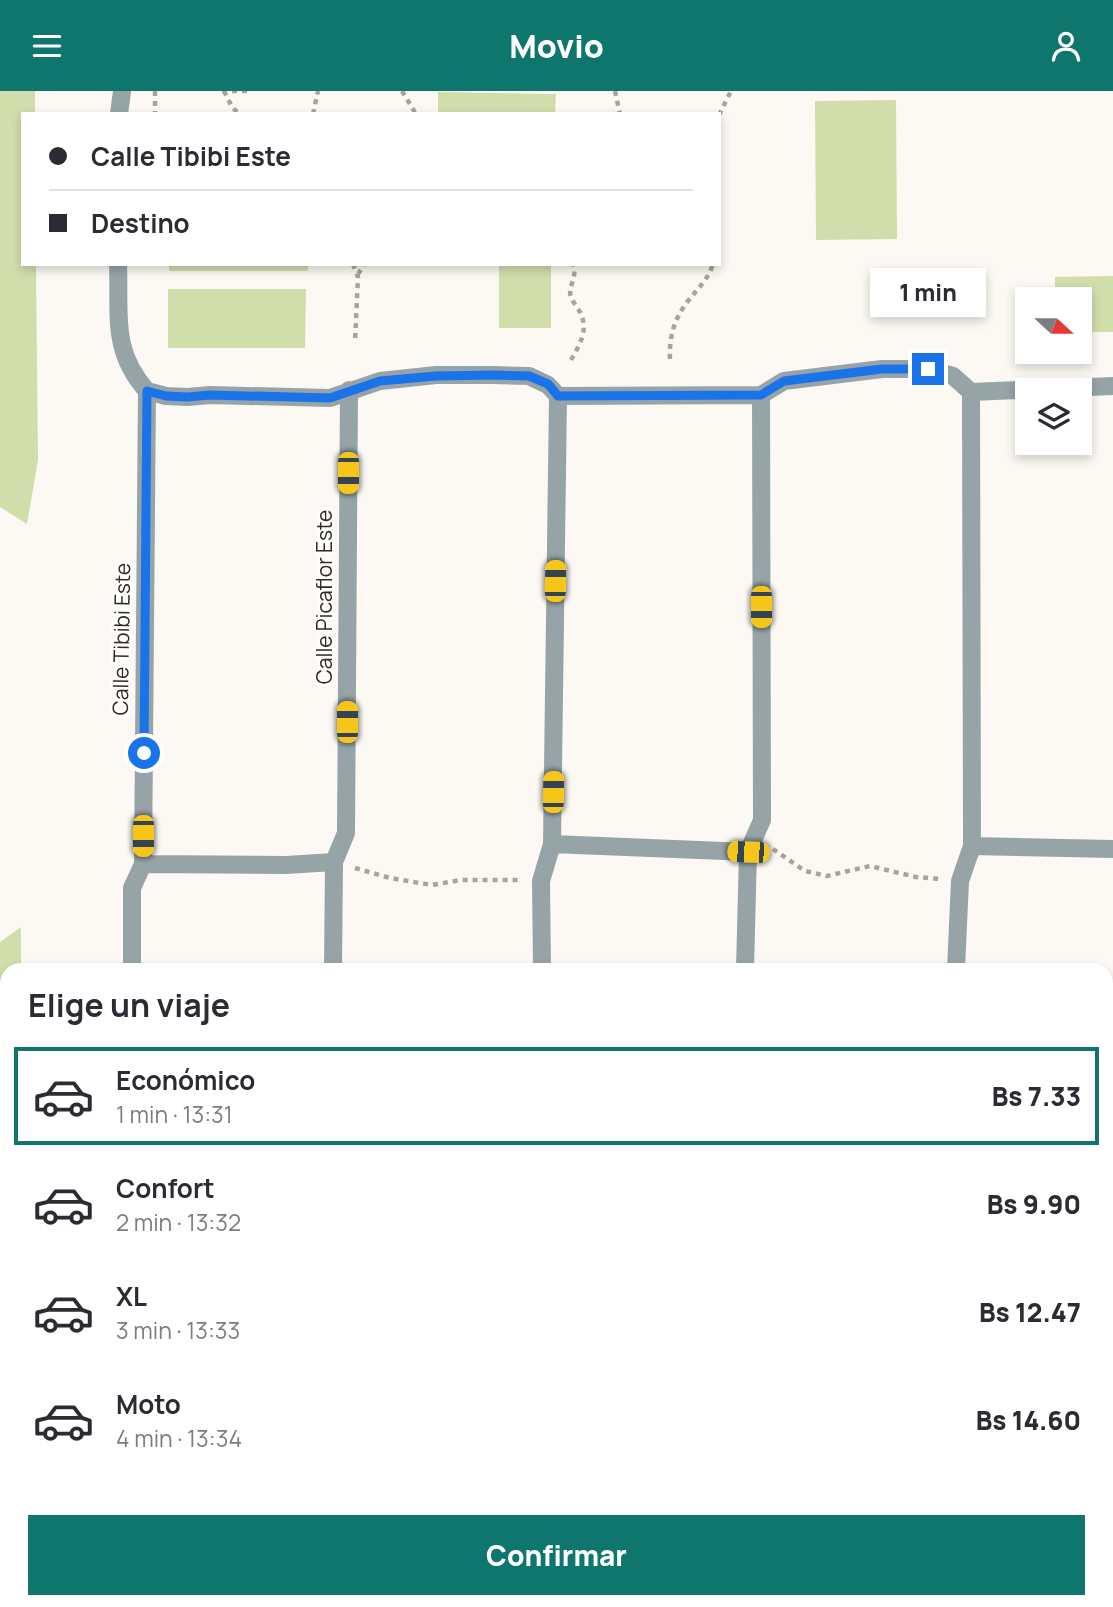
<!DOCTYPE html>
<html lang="es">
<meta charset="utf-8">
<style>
:root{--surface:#fff;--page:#f7f7f7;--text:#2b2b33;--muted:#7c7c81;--line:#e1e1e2;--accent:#0f766e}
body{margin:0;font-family:Manrope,sans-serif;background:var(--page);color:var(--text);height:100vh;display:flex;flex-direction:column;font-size:26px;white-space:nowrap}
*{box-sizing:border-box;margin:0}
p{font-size:23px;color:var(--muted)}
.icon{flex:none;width:38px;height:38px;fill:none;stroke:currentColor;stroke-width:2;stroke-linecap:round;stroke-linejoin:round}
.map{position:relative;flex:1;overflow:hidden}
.panel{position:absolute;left:0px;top:872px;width:1113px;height:646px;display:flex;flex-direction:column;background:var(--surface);border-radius:21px 21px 0 0;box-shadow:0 4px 10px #0003}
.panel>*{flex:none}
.guide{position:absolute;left:21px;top:21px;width:700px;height:154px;border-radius:0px;box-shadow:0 4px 10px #0003;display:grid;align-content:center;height:154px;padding:0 28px;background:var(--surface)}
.needle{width:46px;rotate:111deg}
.fabs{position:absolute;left:1015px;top:196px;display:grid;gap:14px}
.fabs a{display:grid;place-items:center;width:77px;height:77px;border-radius:0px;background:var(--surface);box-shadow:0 4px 10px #0003;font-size:35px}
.end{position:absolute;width:32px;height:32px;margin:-16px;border:9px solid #1a73e8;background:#fff;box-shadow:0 0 0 4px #fff}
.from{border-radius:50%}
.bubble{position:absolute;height:49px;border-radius:0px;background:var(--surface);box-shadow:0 4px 10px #0003;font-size:23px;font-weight:800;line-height:49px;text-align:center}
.car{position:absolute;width:21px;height:42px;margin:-21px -10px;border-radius:9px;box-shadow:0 0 5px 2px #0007;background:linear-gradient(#f5c518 24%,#345 0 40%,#f5c518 0 76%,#345 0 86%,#f5c518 0)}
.guide b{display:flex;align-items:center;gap:24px;height:66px;font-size:26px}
.guide b+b{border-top:2px solid var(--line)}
.guide i{width:18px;height:18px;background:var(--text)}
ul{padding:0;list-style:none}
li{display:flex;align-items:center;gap:21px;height:98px;margin:0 14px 10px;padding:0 14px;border:4px solid transparent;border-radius:0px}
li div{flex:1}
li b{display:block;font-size:26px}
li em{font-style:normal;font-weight:800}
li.selected{border-color:var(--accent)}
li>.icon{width:63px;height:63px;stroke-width:1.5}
h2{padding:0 28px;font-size:32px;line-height:84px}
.action{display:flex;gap:14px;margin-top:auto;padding:14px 28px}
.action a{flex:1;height:80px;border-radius:0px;background:var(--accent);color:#fff;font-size:28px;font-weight:800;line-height:80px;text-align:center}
header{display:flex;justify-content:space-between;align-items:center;height:91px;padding:0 28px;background:var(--accent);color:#fff;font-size:32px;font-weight:800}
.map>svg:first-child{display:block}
.green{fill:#d1deab}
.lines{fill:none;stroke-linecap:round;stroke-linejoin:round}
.path{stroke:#a8a49d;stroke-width:4.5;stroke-dasharray:5 5;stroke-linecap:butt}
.minor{stroke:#96a4a8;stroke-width:18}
.route{stroke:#1a73e8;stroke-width:9}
.labels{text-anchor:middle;stroke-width:6;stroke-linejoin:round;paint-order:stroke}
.street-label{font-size:21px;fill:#312b21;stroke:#fff}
</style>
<header><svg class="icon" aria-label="menu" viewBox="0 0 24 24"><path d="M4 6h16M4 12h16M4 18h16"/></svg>Movio<svg class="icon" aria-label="person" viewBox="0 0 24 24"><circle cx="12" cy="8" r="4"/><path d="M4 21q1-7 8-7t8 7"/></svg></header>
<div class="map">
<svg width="1113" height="1516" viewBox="0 0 1113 1516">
<rect width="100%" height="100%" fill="#fcf9f4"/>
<path class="green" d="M0,0H35V23H23V173H36L38,369L27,433L0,416Z
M438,1L556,3L555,23H438Z
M896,9L897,148L816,149L815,10Z
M169,173H308V180H169Z
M499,173H551V237H499Z
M1113,185V241H1080V208H1055V186Z
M168,198H306L305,257H168Z
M21,836V878H7V1510H1106V1061H1113V1516H0V851Z"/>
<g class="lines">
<path class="path" d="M155,0V23
M222,0H251
M224,0L232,16L239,23
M402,0L416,23
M615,0L620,23
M313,23L318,0
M719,24L731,0
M353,173L358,186L355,251
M358,183L365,173
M670,268C669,246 674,228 688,210C698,197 708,189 713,173
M571,269C580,253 589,239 580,221C577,216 573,211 571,206C567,195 578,188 573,173
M773,758L805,780L827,785L870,775L916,786L940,788
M355,777L390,787L432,794L461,789H522
M1106,1090L1113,1089
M0,1331L7,1329"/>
<path class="minor" d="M119,23L122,0
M118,173C120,225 111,259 147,300
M147,300L166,305L188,306L210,304L330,307L380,290L436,284H494L529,285L548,294L558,305L761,304L784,290L882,278H928L953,285L971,301L1113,295
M552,753L748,761
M972,755L1113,758
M143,773L286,774L334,771
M132,878V797L143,773L147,300
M333,878L334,771L346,742L349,299
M542,878L541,790L552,753L558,305
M745,878L748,761L762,729L761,304
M956,878L960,790L972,755L971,301"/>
</g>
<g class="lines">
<path class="route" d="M144,662L147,300L166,305L188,306L209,304L330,307L380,290L436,285L494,284L529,285L548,293L558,305L761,304L784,290L882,278H928"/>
</g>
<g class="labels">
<g class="street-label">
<text transform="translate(325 506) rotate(-90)" y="7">Calle Picaflor Este</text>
<text transform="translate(122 548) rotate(-89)" y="7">Calle Tibibi Este</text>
</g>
</g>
</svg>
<div class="fabs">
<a><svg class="needle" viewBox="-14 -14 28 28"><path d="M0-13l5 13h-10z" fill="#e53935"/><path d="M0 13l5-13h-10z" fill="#7c7c81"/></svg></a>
<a><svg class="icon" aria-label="layers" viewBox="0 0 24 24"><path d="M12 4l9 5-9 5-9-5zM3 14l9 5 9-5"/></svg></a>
</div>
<i class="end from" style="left:144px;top:662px"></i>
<i class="end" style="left:928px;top:278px"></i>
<div class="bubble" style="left:870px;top:177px;width:116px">1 min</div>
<i class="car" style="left:348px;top:382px;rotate:180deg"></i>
<i class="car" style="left:555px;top:490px;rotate:1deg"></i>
<i class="car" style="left:761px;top:516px;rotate:180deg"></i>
<i class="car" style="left:347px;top:631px;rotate:0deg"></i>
<i class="car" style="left:553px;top:701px;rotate:1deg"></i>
<i class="car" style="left:143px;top:745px;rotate:180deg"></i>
<i class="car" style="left:748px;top:761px;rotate:272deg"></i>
<div class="guide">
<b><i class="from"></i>Calle Tibibi Este</b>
<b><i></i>Destino</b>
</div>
<section class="panel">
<h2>Elige un viaje</h2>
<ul>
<li class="selected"><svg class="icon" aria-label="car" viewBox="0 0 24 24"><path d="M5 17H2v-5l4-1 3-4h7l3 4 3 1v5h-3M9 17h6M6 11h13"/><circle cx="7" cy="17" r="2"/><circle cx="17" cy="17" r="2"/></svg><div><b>Económico</b><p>1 min · 13:31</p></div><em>Bs 7.33</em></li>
<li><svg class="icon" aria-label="car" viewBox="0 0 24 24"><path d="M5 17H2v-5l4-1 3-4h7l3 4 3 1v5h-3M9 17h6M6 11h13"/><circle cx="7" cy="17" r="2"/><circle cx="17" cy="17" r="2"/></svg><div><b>Confort</b><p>2 min · 13:32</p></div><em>Bs 9.90</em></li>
<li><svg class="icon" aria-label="car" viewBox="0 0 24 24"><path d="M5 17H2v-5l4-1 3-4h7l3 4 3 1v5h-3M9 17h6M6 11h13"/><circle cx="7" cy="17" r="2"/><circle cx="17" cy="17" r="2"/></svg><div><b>XL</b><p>3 min · 13:33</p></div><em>Bs 12.47</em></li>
<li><svg class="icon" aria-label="car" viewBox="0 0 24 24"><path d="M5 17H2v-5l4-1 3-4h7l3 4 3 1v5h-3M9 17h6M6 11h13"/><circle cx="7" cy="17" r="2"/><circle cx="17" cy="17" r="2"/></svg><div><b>Moto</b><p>4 min · 13:34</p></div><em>Bs 14.60</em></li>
</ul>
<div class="action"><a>Confirmar</a></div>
</section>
</div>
